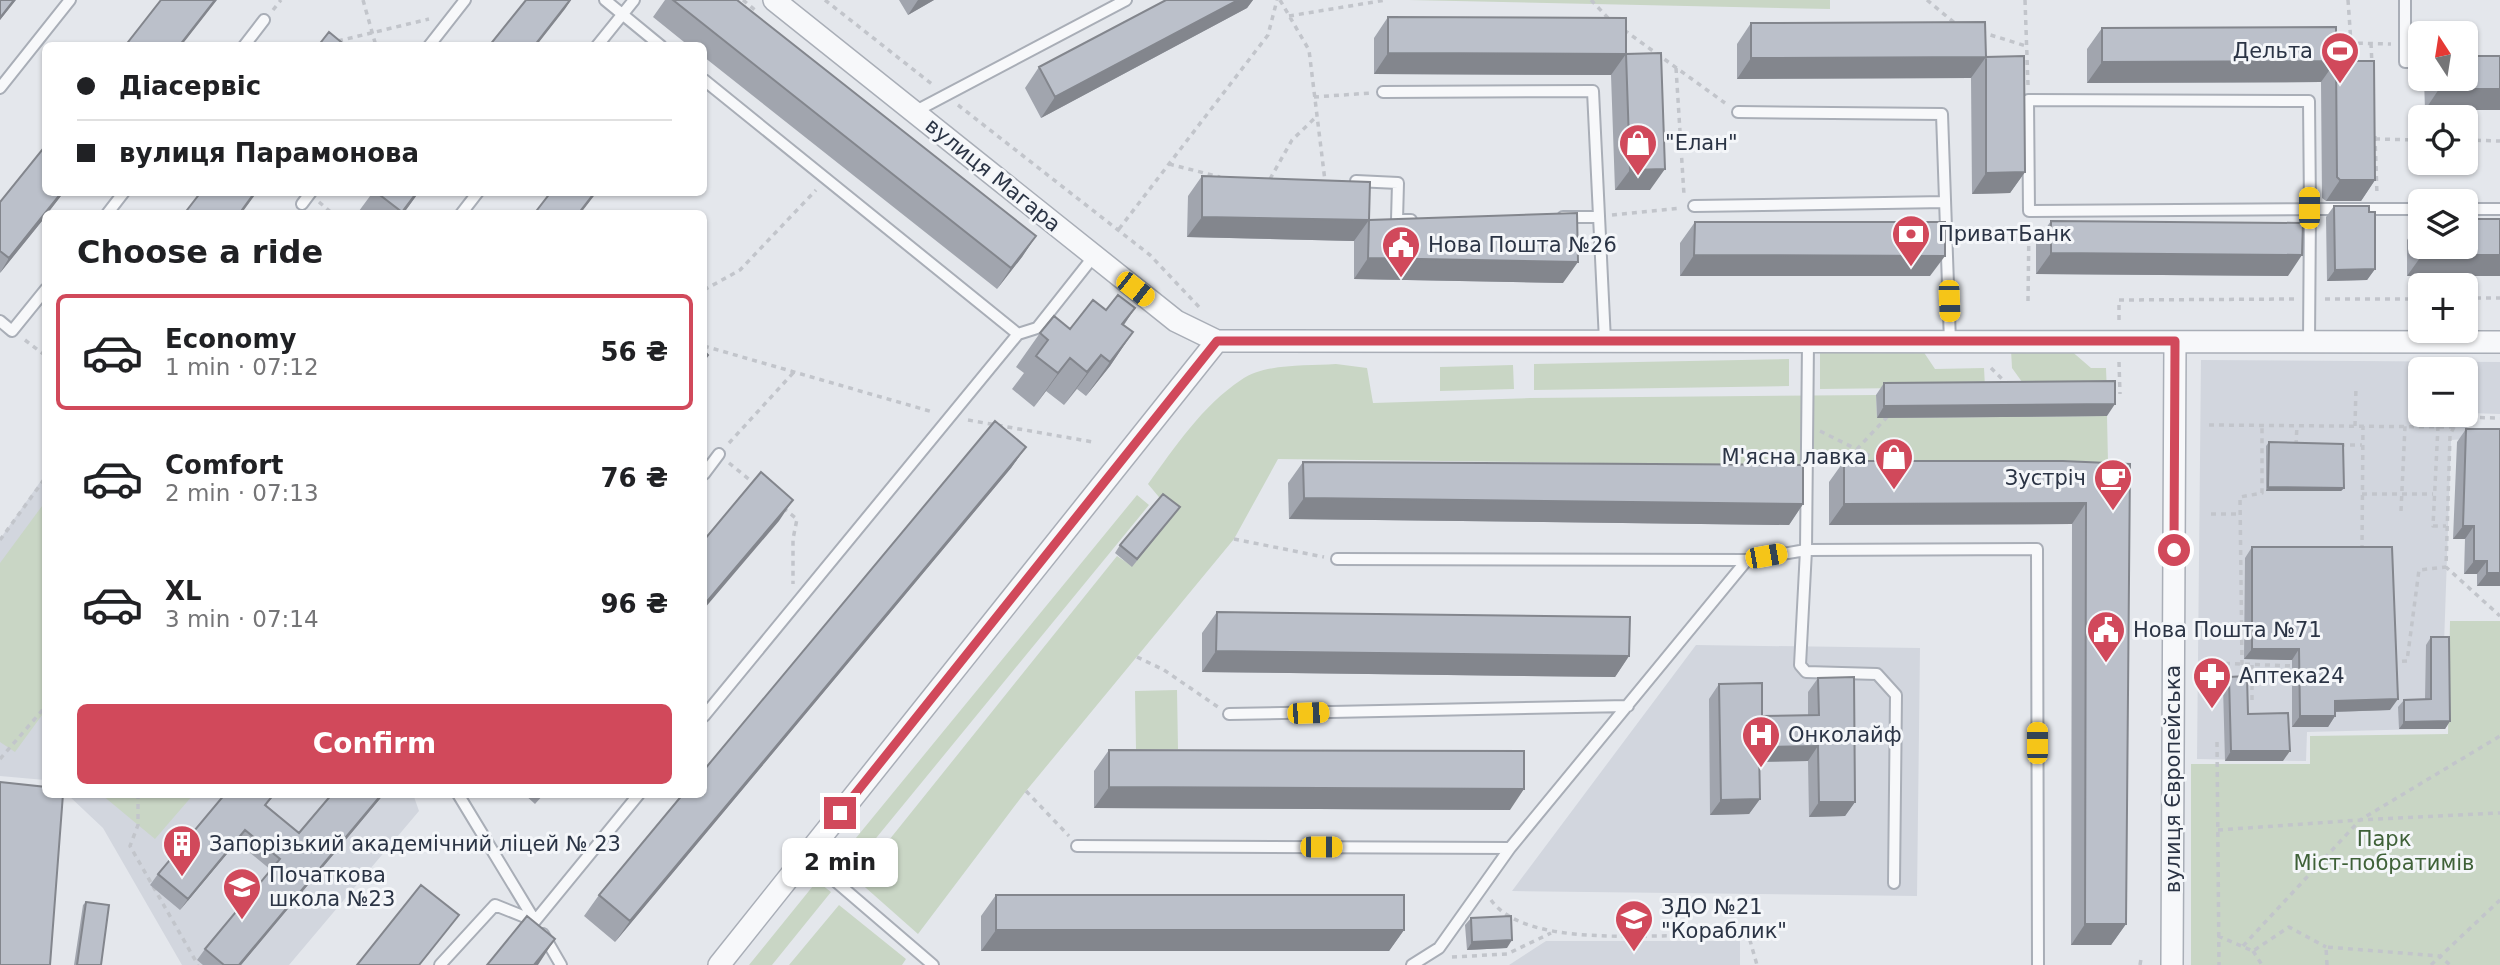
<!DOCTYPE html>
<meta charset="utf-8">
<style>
:root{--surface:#fff;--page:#f2f2f2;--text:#202124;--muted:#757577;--line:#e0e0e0;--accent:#d1495b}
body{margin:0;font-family:"DejaVu Sans",sans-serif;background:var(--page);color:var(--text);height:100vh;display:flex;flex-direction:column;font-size:26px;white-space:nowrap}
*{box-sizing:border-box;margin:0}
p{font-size:23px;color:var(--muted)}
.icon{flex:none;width:38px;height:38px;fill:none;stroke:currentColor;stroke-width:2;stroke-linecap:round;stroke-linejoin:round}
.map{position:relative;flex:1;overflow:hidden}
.side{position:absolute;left:42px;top:210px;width:665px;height:588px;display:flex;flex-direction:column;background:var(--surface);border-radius:10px;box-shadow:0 2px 5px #0004}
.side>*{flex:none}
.top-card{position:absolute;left:42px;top:42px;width:665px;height:154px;border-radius:10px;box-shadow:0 2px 5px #0004;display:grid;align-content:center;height:154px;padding:0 35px;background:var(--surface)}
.needle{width:46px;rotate:348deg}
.tools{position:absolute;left:2408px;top:21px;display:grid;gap:14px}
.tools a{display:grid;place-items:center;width:70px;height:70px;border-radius:10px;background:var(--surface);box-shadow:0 2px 5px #0004;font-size:35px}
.end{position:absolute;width:32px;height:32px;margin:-16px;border:9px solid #d1495b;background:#fff;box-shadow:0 0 0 4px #fff}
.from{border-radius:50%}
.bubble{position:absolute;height:49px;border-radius:10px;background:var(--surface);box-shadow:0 2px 5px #0004;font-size:23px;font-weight:700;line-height:49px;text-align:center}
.car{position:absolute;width:21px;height:42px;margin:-21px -10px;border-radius:9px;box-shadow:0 0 5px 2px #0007;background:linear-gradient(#f5c518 24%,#345 0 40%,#f5c518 0 76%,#345 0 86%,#f5c518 0)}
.top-card b{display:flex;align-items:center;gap:24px;height:66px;font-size:26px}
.top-card b+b{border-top:2px solid var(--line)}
.top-card i{width:18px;height:18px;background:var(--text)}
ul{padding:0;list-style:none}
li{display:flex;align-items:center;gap:21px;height:116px;margin:0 14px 10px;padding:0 21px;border:4px solid transparent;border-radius:10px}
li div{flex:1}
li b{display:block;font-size:26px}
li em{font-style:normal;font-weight:700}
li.selected{border-color:var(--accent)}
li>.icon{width:63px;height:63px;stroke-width:1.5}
h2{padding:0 35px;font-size:32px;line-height:84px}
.primary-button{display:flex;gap:14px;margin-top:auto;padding:14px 35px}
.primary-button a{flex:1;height:80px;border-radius:10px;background:var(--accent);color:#fff;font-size:28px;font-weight:700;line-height:80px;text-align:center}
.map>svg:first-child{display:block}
.built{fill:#d2d6de;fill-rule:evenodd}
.green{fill:#c9d6c5}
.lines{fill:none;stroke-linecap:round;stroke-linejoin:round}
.service-casing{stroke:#a9aeb7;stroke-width:14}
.minor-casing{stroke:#a9aeb7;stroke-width:24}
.path{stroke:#c2c5cb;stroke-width:3.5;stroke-dasharray:5 5;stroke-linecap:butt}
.service{stroke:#f7f8fa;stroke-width:10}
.minor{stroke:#f7f8fa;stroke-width:21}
.wall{fill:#a1a5ae}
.shaded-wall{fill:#83868d}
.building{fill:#bbc0ca;stroke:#83868d;stroke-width:2}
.route{stroke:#d1495b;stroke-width:9}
.labels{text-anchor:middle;stroke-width:6;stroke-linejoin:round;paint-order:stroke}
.poi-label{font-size:21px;fill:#2b3445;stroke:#f4f6f9;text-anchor:start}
.street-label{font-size:21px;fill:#2b3445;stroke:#f4f6f9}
.park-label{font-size:21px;fill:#3f6138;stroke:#f4f6f9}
</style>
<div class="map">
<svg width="2500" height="965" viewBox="0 0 2500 965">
<rect width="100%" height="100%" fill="#e4e7ec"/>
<path class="built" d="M2201,360L2500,362V414L2469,413L2466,439L2451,440L2444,645L2425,729L2307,732L2306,761L2197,759ZM2420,369H2466V415H2420Z
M45,475V780L0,776V539Z
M1696,645L1920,648L1917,896L1512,891Z
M413,794L419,811L289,965H182L103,828L68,795Z
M1546,941H1740V965H1509Z"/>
<path class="green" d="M1409,0H1830V9Z
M2069,349L2091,368H2106L2107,393H2030L2012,368L2011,350Z
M1923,351L1935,369L1984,368L1985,387L1820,389V352Z
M1789,359V386L1534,390V364Z
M1336,364L1367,368L1373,403L1530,398L1876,395L1877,418L2107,416L2108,463L1842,466L1278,459L1234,539L1026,791L918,934L857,880L1117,556L1132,566L1174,515L1148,484C1175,447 1202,406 1241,380C1266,363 1306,366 1336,364Z
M1513,365L1514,389L1440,391V367Z
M1137,495L1149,505L854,865L842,855Z
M45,502V711L15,752L0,742V563Z
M2450,621H2500V965H2191V764H2310V736L2448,734Z
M1177,690L1178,749H1136L1135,691Z
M102,795H193L155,839Z
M817,881L831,892L772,965H749Z
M839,905L906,959L902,965H789Z"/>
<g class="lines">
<defs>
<path id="service" d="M605,0L661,46
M2405,0V62H2420
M244,46L264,20
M429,46L465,0
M597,46L634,0
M704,80L1018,334
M0,88L70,0
M1383,92L1593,91L1605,341
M2028,100L2309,101L2310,209L2029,211Z
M914,112L1126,0
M1738,112L1942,114L1950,342
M1356,181L1398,183L1397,220H1411
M302,204L311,192
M1694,206L1945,202
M2466,209H2500
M107,214L124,192
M461,214L478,192
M1563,217H1599
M0,321L12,331L46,289
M1808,342L1806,550L1800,665L1806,672L1877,674L1896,695L1894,883
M2309,342L2310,209H2420
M704,474L719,454
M1337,559L1747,560
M1229,714L1628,706
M704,716L1018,334L1037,328L1094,256
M458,794L535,921
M1077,846L1510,848
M806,856L933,965
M543,934L561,965
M440,965L495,905L535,921L639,794
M1412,965L1439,948L1510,848L1747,560L1806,550L2037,549L2038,965"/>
<path id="minor" d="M774,0L1176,321L1217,341L2500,342
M719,965L1217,341
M2172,965L2175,342"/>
</defs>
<use href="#service" class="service-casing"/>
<use href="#minor" class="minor-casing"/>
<path class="path" d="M363,0L376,46
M743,0L756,11
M825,0L933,85
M1280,0L1309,50L1325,181
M1591,0L1609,19
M1927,0L1957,25
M2025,0L2028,85
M2348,0L2351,43L2391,44
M273,10L281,0
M1289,16L1386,0
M1624,30L1725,103
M1981,32L2026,46
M338,41L429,19
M2371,43L2372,66
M1676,68L1684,195
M1314,97L1371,93
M958,105L1150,255L1200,308
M2375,136L2377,195
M2375,139L2420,140
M2466,140L2500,141
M1169,164L1220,177
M1270,179L1292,140L1316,117
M319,202L333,214
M1612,215L1681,208
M1119,229L1268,35L1277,0
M704,290L740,270L816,190
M2466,298H2500
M2325,299H2420
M2028,301L2029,224
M2119,320V300L2296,299
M25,340L46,356
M704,346L933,412
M2119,362L2120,394
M1991,368L2008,385
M968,420L1093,442
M2209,425L2454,427L2455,417L2500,418
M2355,426L2356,386
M2438,426L2433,526H2446
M2454,427L2450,435L2446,567L2500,616
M1820,431L1882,462
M729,443L794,372
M2296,445L2297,425
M2340,445H2362
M729,463L756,485
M1843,464L1888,416
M2362,494H2433
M783,508L797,519L793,539V584
M2401,511L2405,426
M2211,514H2240
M1234,539L1324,557
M0,540L46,477
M2362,550L2363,426
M1137,657L1164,670L1218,707
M2392,662L2407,661L2419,570L2446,567
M2215,663L2294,666
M2242,665L2240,497L2262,493V425
M2252,665V702
M2217,742L2219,965
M0,759L46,706
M1026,791L1069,836
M138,794V825L130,846L198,965
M2218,830L2360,820L2500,736
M1491,900C1531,956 1687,928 1749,937L1757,965
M2218,936L2253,951L2289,927L2326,947
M2243,946L2360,820L2500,813
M2253,951L2262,965
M1452,957L1507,954L1551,933
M2140,965L2141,959
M2327,965L2326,947L2440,956L2450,965
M2431,965L2500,900"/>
<use href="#service" class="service"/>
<use href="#minor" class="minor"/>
</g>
<path class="wall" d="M665,0H737L1036,236L1022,257L997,289L704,57V46H689L653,17Z
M899,0H934L908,15Z
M1166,0H1253L1247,8L1041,118L1025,88L1039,67Z
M1388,17L1626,54L1650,190H1615L1611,75L1374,74V38Z
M1751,23L1986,57L2025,172L2010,193L1972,194L1971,78L1737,79V44Z
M2102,28L2336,61L2375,180L2361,201H2326L2322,198L2321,82L2087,83V49Z
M2500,56V110H2425L2424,79H2466Z
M1202,176L1369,220L1563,283L1354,279V241L1187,237L1188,196Z
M46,192H64L47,214H46V216L0,273V202Z
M373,192H419L403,214H362L359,211Z
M2334,206L2369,212L2375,269L2367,280L2327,281L2326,217Z
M2051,221L2288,276L2036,274V242Z
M2420,221V247H2466L2407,276V240Z
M1695,222L1930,276H1680V243Z
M1135,308L1124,325L1133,332L1110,366L1086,396L1077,389L1064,405L1046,391L1034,407L1012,389L1024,373L1016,367L1040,333L1070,329L1106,310Z
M1884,383L2107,416L1877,418L1876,395Z
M2466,429L2500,586H2477V574H2464L2465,539H2453L2457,442Z
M2269,442L2344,488L2341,491H2266V446Z
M1026,447L1011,468L615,942L584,916L599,895Z
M1844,461L2130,464L2126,924L2111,945H2071L2072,524L1829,525V482Z
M1303,462L1803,504L1789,525L1289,519L1288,483Z
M1180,507L1132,567L1115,553L1120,545Z
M2252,547L2390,710L2335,712V716L2328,727H2292V660L2244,659L2245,558Z
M1217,612L1629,656L1615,677L1202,672V633Z
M2431,637L2450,721L2445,729H2399L2398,707L2404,700L2425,699L2426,645Z
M2229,677L2248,714L2283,761H2225L2223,686Z
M1818,678L1855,802L1845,816L1809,817L1808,761L1759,762L1760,799L1749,814L1710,815L1709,699L1719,684L1762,716L1808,715V692Z
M1109,750L1510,810L1094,808V771Z
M225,794H275L266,805L299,833L332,794H384L241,965H203L197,960L205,949L271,870L237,842L180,910L150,885L158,874Z
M524,794H544L535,804Z
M996,895L1404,930L1389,951H981V916Z
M86,902L101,965H74L83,905Z
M1471,918L1507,948L1467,950L1465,925Z"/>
<path class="shaded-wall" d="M14,0H16L0,20V18Z
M215,0H217L181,46H179Z
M570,0H571L565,9L536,46H534Z
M918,0H934L908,15Z
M1238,0H1253L1247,8L1041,118L1055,97Z
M1388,53L1626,54L1611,75L1374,74Z
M1986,57L1971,78L1737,79L1751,58Z
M2336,61L2321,82L2087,83L2102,62Z
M2439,89H2500V110H2425Z
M1665,169L1650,190H1615L1630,170Z
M2025,172L2010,193L1972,194L1986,173Z
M2340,180H2375L2361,201H2326Z
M62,192H64L47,214H46V216L0,273L9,258Z
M255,192H257L241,214H239Z
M417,192H419L403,214H401Z
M595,192H597L580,214H578Z
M1202,217L1369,220L1354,241L1187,237Z
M1036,236L1022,257L997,289L1011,268Z
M2051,253L2302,255L2288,276L2036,274Z
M1694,255L1945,256L1930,276H1680Z
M2422,255H2500V276H2407Z
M1368,258L1578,262L1563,283L1354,279Z
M2375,269L2367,280L2327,281L2335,270Z
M1135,308L1112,342L1064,405L1122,324Z
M1133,332L1110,366L1086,396L1110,362Z
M1070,358L1046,391L1034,407L1058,373Z
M2115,404L2107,416L1877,418L1884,406Z
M1026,447L1011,468L615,942L630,921Z
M2268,487L2344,488L2341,491H2266Z
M1304,498L1803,504L1789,525L1289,519Z
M793,500L779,521L704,609V605Z
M2086,503L2072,524L1829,525L1844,504Z
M2463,526H2474L2465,539H2453Z
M2474,561H2487L2477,574H2464Z
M2487,573H2500V586H2477Z
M2252,649H2299L2292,660L2244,659Z
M1216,651L1629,656L1615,677L1202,672Z
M2398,699L2390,710L2328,712L2335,701Z
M2300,716H2335L2328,727H2292Z
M2450,721L2445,729H2399L2404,722Z
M1818,746L1808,761L1749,762L1759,747Z
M2231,751H2290L2283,761H2225Z
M1109,787L1524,789L1510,810L1094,808Z
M382,794H384L241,965H239Z
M1760,799L1749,814L1710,815L1721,800Z
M1819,802H1855L1845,816L1809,817Z
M245,830L237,842L180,910L188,899Z
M2085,924H2126L2111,945H2071Z
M996,930H1404L1389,951H981Z
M555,939L538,965H534Z
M1512,940L1507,948L1467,950L1472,942Z"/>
<path class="building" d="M0,0H14L0,18Z
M161,0H215L179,46H125Z
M526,0H570L534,46H489Z
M673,0H737L1036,236L1011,268Z
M1166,0H1238L1055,97L1039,67Z
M1388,17L1626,18V54L1388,53Z
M1985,22L1986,57L1751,58V23Z
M2336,27V61L2102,62V28Z
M329,32L346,46H318Z
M1661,53L1665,169L1630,170L1626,54Z
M2024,56L2025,172L1986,173V57Z
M2466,56H2500V89H2439V79H2466Z
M2336,61H2374L2375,180H2340L2337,177Z
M46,145V192H62L9,258L0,251V202Z
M1202,176L1370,182L1369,220L1202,217Z
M201,192H255L239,214H184Z
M376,192H417L402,212Z
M551,192H595L578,214H534Z
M2334,206H2369V212H2375V269L2335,270Z
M1577,213L1578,262L1368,258L1369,220Z
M2466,219H2500V255H2422V247H2466Z
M2051,221L2303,223L2302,255L2051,253Z
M1695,222H1945V256L1694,255Z
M1118,295L1135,308L1122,324L1133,332L1110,362L1101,355L1087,372L1070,358L1058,373L1036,356L1048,340L1040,333L1054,316L1070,329L1093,300L1106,310Z
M704,351L708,355L704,360Z
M2115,381V404L1884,406V383Z
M995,421L1026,447L630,921L599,895L683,794H704V770Z
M2466,429H2500V573H2487V561H2474V526H2463Z
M2269,442L2343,444L2344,488L2268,487Z
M1844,461H2063L2130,464L2126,924H2085L2086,503L1844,504Z
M1303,462L1803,465V504L1304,498Z
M761,472L793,500L704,605V540Z
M1163,494L1180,507L1137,559L1120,545Z
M2252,547H2392L2398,699L2335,701V716H2300L2299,649H2252Z
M1217,612L1630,617L1629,656L1216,651Z
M2431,637H2449L2450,721L2404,722V700L2431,699Z
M2247,676L2248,714L2288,713L2290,751H2231L2229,677Z
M1854,677L1855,802H1819L1818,746L1759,747L1760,799L1721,800L1719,684L1762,683V716L1819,715L1818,678Z
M1109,750L1524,751V789L1109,787Z
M0,782L46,787V794H63L50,965H0Z
M225,794H274L265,805L299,833L332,794H382L239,965H224L205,949L280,859L245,830L188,899L158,874Z
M421,885L459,915L419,965H357Z
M996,895H1404V930H996Z
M86,902L109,905L101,965H77Z
M527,916L555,939L534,965H487Z
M1511,916L1512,940L1472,942L1471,918Z"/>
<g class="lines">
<path class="route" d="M840,813L1217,341H2175L2174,550"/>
</g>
<defs>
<symbol id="stadium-pin" viewBox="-11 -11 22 30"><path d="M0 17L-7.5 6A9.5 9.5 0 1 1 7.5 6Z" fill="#d1495b" stroke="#f4f6f9"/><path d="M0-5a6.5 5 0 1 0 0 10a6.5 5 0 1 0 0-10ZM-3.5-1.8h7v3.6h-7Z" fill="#fff"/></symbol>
<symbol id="shop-pin" viewBox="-11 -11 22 30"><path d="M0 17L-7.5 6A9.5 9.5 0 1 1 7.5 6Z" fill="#d1495b" stroke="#f4f6f9"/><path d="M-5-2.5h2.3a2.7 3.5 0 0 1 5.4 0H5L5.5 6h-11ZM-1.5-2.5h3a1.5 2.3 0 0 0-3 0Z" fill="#fff"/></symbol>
<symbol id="bank-pin" viewBox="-11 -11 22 30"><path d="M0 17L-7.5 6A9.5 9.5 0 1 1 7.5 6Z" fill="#d1495b" stroke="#f4f6f9"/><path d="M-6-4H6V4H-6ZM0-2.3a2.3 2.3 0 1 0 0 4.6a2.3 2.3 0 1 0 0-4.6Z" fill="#fff"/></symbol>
<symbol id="civic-pin" viewBox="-11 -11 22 30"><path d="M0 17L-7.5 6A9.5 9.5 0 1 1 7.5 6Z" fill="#d1495b" stroke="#f4f6f9"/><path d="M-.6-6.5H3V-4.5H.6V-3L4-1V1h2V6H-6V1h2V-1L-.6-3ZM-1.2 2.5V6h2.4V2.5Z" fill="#fff"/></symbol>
<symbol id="cafe-pin" viewBox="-11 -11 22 30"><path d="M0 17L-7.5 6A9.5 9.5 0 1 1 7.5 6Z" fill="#d1495b" stroke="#f4f6f9"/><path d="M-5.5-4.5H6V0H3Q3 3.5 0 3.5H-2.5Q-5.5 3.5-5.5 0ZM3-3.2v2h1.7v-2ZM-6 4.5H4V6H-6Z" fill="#fff"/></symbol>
<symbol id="pharmacy-pin" viewBox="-11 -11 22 30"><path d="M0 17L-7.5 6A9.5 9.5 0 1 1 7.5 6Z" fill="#d1495b" stroke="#f4f6f9"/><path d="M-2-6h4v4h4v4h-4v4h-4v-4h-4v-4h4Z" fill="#fff"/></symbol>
<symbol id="hospital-pin" viewBox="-11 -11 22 30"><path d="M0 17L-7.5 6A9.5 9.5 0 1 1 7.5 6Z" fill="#d1495b" stroke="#f4f6f9"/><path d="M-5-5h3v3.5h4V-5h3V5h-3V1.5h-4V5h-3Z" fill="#fff"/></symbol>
<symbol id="building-pin" viewBox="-11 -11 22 30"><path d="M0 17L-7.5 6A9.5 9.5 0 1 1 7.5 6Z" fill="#d1495b" stroke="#f4f6f9"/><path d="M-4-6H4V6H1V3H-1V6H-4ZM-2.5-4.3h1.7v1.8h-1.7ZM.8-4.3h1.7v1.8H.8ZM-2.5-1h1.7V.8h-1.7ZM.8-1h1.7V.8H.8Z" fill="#fff"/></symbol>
<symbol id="school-pin" viewBox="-11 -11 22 30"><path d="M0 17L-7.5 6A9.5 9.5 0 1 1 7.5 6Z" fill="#d1495b" stroke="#f4f6f9"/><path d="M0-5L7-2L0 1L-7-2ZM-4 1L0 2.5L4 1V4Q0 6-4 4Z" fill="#fff"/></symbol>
</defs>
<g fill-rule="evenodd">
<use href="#stadium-pin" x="2318" y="29" width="44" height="60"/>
<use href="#shop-pin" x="1616" y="121" width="44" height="60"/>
<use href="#bank-pin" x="1889" y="212" width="44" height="60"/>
<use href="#civic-pin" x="1379" y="223" width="44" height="60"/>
<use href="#shop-pin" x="1872" y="435" width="44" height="60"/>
<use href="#cafe-pin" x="2091" y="456" width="44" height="60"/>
<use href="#civic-pin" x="2084" y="608" width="44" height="60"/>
<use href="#pharmacy-pin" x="2190" y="654" width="44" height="60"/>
<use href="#hospital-pin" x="1739" y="713" width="44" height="60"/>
<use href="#building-pin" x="160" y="822" width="44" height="60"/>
<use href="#school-pin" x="220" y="865" width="44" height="60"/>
<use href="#school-pin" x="1612" y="897" width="44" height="60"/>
</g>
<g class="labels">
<g class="poi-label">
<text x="2313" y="58" text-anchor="end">Дельта</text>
<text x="1665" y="150">"Елан"</text>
<text x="1938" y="241">ПриватБанк</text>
<text x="1428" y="252">Нова Пошта №26</text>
<text x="1867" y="464" text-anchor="end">М'ясна лавка</text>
<text x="2086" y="485" text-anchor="end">Зустрiч</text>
<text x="2133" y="637">Нова Пошта №71</text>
<text x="2239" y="683">Аптека24</text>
<text x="1788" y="742">Онколайф</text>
<text x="209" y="851">Запорізький академічний ліцей № 23</text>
<text x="269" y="882">Початкова<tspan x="269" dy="24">школа №23</tspan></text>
<text x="1661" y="914">ЗДО №21<tspan x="1661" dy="24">"Кораблик"</tspan></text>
</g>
<g class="street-label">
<text transform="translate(993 175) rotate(39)" y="7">вулиця Магара</text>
<text transform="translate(2173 779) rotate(-90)" y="7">вулиця Європейська</text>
</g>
<g class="park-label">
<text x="2384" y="846">Парк<tspan x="2384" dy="24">Міст-побратимів</tspan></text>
</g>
</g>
</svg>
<div class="tools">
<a><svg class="needle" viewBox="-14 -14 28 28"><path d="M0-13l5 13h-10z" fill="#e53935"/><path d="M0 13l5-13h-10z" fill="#757577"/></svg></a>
<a><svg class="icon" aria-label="locate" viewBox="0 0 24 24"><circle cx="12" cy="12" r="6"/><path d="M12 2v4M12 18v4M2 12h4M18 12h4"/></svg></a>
<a><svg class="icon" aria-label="layers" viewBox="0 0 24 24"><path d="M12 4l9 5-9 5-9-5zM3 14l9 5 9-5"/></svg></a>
<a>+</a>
<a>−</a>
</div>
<i class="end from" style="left:2174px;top:550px"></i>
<i class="end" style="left:840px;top:813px"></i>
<div class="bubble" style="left:782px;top:838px;width:116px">2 min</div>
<i class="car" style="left:2309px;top:208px;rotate:0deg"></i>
<i class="car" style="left:1135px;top:289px;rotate:128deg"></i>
<i class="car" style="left:1949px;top:301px;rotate:178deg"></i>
<i class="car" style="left:1766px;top:556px;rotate:80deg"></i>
<i class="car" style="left:1308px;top:713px;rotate:88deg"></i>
<i class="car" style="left:2037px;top:743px;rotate:0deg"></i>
<i class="car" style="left:1321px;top:847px;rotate:90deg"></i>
<div class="top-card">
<b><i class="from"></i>Діасервіс</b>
<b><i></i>вулиця Парамонова</b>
</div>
<section class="side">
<h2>Choose a ride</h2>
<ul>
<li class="selected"><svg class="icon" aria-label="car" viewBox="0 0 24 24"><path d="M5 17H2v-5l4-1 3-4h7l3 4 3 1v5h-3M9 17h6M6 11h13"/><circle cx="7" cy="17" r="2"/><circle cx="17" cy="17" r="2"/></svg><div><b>Economy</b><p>1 min · 07:12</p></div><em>56 ₴</em></li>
<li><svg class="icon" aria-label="car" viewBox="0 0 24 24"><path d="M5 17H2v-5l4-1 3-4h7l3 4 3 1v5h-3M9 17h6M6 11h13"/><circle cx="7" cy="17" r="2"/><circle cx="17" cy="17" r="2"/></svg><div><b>Comfort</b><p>2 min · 07:13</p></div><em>76 ₴</em></li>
<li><svg class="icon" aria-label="car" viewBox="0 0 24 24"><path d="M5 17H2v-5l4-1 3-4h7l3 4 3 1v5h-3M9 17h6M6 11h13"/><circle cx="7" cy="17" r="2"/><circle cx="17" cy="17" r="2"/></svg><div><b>XL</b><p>3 min · 07:14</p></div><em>96 ₴</em></li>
</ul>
<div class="primary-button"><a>Confirm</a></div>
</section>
</div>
